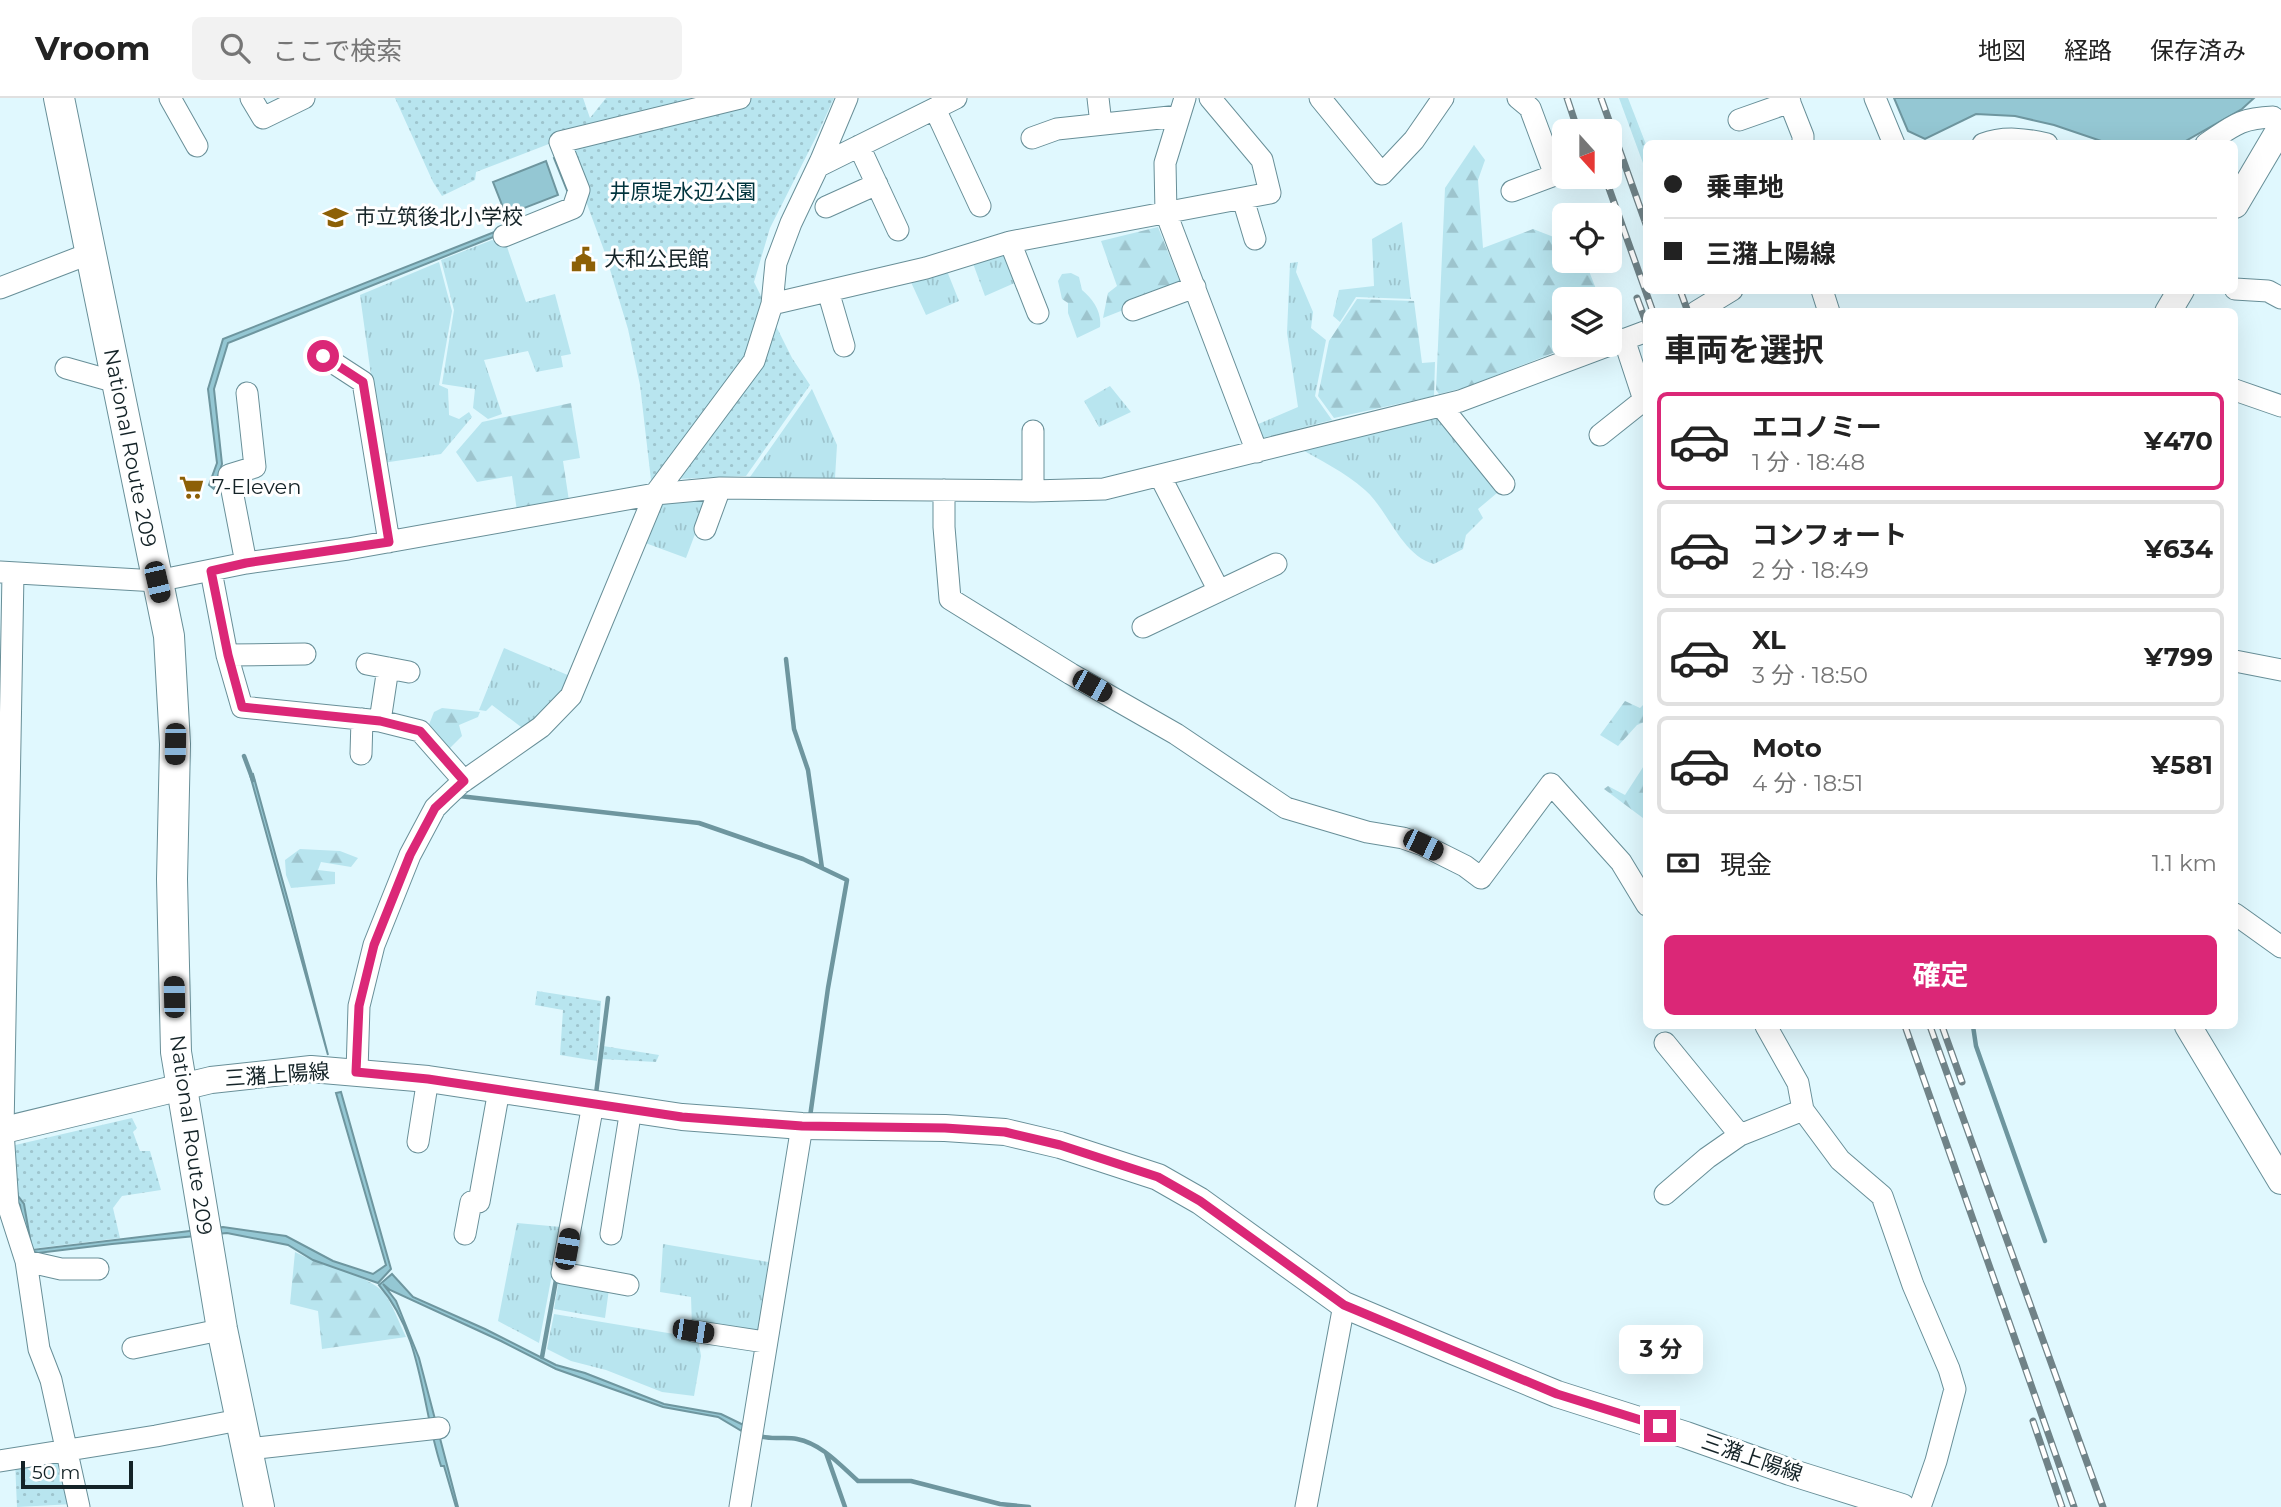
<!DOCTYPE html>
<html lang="ja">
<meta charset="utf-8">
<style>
:root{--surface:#fff;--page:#f2f2f2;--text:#222;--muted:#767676;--line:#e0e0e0;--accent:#db2777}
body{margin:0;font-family:Montserrat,"Noto Sans JP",sans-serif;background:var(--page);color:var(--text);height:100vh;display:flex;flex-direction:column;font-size:26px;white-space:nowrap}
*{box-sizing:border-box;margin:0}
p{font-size:23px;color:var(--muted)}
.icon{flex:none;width:38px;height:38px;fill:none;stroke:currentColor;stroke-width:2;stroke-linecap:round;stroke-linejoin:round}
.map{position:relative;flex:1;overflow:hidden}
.side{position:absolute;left:1643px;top:210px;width:595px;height:721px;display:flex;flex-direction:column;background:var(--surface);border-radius:10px;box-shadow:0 7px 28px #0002}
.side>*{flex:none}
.hud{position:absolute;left:1643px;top:42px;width:595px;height:154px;border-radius:10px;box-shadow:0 7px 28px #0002;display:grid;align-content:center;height:154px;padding:0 21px;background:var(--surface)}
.needle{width:46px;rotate:159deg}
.tools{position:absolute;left:1552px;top:21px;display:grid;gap:14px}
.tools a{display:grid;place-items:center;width:70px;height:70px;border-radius:10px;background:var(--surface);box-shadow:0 7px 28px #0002;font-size:35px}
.scale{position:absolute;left:21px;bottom:18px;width:112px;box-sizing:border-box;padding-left:7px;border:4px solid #142327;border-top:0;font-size:19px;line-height:24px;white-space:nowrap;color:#142327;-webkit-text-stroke:5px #fff;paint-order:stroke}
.end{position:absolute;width:32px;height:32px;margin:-16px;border:9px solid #db2777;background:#fff;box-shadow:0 0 0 4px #fff}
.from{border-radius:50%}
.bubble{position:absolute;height:49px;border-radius:10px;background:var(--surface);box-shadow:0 7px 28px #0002;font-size:23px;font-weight:700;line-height:49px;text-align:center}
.car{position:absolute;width:21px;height:42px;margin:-21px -10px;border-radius:9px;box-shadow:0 0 5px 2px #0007;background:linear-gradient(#222 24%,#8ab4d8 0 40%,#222 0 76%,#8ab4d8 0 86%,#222 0)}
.hud b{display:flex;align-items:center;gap:24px;height:66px;font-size:26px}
.hud b+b{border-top:2px solid var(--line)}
.hud i{width:18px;height:18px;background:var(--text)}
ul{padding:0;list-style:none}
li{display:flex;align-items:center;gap:21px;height:98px;margin:0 14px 10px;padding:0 7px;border:4px solid var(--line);border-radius:10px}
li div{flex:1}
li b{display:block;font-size:26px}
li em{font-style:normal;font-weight:700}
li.on{border-color:var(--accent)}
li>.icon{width:63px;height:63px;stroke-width:1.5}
h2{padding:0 21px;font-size:32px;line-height:84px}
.pay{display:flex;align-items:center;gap:18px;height:77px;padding:0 21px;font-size:26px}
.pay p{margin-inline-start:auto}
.primary-button{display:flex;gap:14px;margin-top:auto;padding:14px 21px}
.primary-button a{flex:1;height:80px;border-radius:10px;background:var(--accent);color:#fff;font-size:28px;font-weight:700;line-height:80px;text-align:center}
header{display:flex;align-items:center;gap:42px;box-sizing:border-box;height:98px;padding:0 35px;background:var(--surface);border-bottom:2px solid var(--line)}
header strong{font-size:33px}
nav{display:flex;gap:38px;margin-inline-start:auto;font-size:24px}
.search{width:490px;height:63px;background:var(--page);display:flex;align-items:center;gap:18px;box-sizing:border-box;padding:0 24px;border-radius:10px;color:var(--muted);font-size:26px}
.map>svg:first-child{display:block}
.grass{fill:url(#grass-tufts)}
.forest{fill:url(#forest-firs)}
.park{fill:url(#park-dots)}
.water{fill:#94c7d3;stroke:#6e969f;stroke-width:2}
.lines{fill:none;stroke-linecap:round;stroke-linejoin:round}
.stream{stroke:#6e969f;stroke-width:4.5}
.minor-casing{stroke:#688f98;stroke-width:23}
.major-casing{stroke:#688f98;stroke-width:28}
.highway-casing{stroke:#688f98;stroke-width:32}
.minor{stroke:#fff;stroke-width:21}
.major{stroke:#fff;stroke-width:26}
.highway{stroke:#fff;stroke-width:30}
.rail-casing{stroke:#708388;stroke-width:7}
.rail{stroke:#fff;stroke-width:4.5;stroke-dasharray:13;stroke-linecap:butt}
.route{stroke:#db2777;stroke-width:9}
.labels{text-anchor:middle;stroke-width:6;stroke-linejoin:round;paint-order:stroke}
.park-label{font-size:21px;fill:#01343d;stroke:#fff}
.poi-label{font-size:21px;fill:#142327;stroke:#fff;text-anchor:start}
.street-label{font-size:21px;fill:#142327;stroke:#fff}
</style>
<header>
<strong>Vroom</strong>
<div class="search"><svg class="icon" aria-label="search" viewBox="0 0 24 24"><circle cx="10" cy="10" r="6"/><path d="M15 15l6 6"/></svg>ここで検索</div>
<nav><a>地図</a><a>経路</a><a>保存済み</a></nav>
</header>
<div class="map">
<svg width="2281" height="1409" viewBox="0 0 2281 1409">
<defs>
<pattern id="grass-tufts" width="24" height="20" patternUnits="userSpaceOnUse" patternTransform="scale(1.75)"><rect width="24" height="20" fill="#b8e5ef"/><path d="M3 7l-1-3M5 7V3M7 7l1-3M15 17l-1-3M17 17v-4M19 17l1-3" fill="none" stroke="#9dc4cd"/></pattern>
<pattern id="forest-firs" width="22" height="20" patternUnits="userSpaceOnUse" patternTransform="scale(1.75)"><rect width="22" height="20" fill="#b8e5ef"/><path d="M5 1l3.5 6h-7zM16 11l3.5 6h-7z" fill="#9dc4cd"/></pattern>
<pattern id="park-dots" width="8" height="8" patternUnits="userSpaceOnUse" patternTransform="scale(1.75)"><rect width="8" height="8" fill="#b8e5ef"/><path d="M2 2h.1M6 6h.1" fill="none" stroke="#9dc4cd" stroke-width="1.8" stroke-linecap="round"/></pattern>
</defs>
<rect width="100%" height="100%" fill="#e0f8fe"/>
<path class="grass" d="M1619,0H1628L1647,49V76Z
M1402,124L1411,201L1356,199L1340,224L1333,218L1339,192L1374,188L1372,141Z
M492,142L507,149L526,204L555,196L571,256L561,258L563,269L536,274L528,253L484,262L502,316L488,321L473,310L475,291L442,286L454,212L441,162Z
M1005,151L1019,183L985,198L971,160Z
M439,164L452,213L439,287L448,291L449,317L459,321L469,314L472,319L441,356L383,365L360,197Z
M1298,164L1296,174L1313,214L1311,230L1326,242L1315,298L1332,322L1262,340L1256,327L1298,309L1287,235L1290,165Z
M947,173L959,203L926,217L910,182Z
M1110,288L1131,314L1099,329L1084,303Z
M812,291L837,347L835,380L750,379Z
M1440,315L1497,395L1478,411L1483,420L1466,437L1463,451L1434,466C1401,457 1389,413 1365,392C1345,374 1319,362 1296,348Z
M709,399L686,460L640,443L661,403Z
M504,550L570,578L562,596L525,632L492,607L486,613L479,612Z
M517,1125L561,1129L539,1245L498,1223Z
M663,1146L768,1164L759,1238L692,1228L691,1199L660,1194Z
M559,1181L609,1191L605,1220L554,1211Z
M554,1216L698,1240L701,1258L694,1298L662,1294L606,1272L571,1263L547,1251Z"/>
<path class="forest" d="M1474,47L1485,62L1478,82L1483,150L1533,131L1564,143V163H1583L1587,168L1600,201H1564V247H1573L1467,289L1439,296L1436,292L1445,90Z
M1158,129L1182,189L1103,220L1108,195L1117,188L1101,143Z
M1071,175L1079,179L1082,192C1093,201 1102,214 1100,229L1077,240L1068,215V205L1062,201L1058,183L1062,176Z
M1357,201L1414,203L1422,265L1435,264L1434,298L1334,320L1318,298L1329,243Z
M571,305L580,360L563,363L569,403L517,413L512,378L477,384L456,354L482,324Z
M1625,603L1640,610L1647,603V623L1637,627L1618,648L1600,637Z
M442,610L480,614L478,619L459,627L462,638L446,654L428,629L434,614Z
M1647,663V723L1604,691L1608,688L1625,697Z
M300,751L340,753L358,760L351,769L321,764L318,772L335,774V786L291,790L286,777L285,762Z
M295,1154C318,1167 368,1176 384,1195C393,1207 399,1225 406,1239L322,1251L318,1213L290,1206Z"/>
<path class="park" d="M395,0H583L590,20L606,0H834L818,35L770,130L754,184L792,260L810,287L746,378L651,382L640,287L628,231L605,155L587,106L570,48L580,34L476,74L475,82L442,98L433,84Z
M537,893L601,903L597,963L560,957L563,912L535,907Z
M603,948L659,957L656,964L602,961Z
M132,1020L137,1030L133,1034L140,1053H150L161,1092L122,1098L113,1110L120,1140L30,1151L22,1105L10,1089L11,1048Z
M57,1356L74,1406L17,1409L15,1363Z"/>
<path class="water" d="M1894,0H2254L2242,11L2182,45H2107L2054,27L2015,18L1976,16L1925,41L1908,33Z
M559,58L573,94L566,110L228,245L214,291L222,366L214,391L209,387L217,365L208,291L223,241L563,107L568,95L554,60Z
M546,63L558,97L506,117L493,84Z
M253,676L290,810L328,957L250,677Z
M341,994L391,1171L378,1185L313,1162L288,1147L227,1135L112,1146L30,1156L24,1141L20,1107L9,1094H15L24,1106L32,1152L223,1129L286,1138L333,1163L373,1176L386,1167L336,995Z
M392,1176L413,1199L485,1231L556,1267L585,1275L664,1306L721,1316L762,1336L745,1335L718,1319L663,1309L556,1271L501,1243L390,1192L383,1186L396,1203L419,1260L458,1409H456L444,1368H441C421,1307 423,1238 379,1187Z"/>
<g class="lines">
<path class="stream" d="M786,561L794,631L808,672L822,770
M244,658L253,682
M459,698L699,725L803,761L847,782L828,890L810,1019
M1973,928L1976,948L2045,1143
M596,996L608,900
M542,1259L556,1182
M757,1337C770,1343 783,1338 797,1341C822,1346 840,1367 858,1383H911L1000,1406L1029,1409
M826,1355L845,1409"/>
<defs>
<path id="minor" d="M170,0L197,48
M251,0L263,20L304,0
M1098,0L1101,26
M1185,0L1165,65L1166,115L1257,354
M1320,0L1382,76L1414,42L1443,0
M1788,0L1803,38V46
M1875,0L1894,46
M935,11L980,108
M1739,22L1790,4
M1032,40L1057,31L1179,18
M1983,46C2004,38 2026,41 2047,46
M2206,46C2233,28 2240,20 2273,19
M859,48L898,132
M819,68L956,0
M1512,93L1555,77L1530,10L1518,0
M1243,101L1255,141
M826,109L877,86
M504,138L573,110L579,92L560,44L740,0
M1010,144L1038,215
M0,190L91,155
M2235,191L2268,193L2281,200
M1822,192L1829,214
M828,193L844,248
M772,206L926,170L1010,144L1270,95L1262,62L1210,0
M1133,212L1195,189
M1696,214L1732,192
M323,258L363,284L389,444
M66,270L105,281
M2235,292L2281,308
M1441,308L1504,386
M1600,337L1644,302L1624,241
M1160,378L1219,493
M944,392V429L950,501L1071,576L1176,636L1286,710L1367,734L1403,740L1423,747L1465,768L1481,780L1551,686L1621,764L1647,807
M1033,393V333
M705,431L720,390
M246,465L229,377L255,369L247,295
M211,473L227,557L242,609L380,623L420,633L464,683
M0,474L157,483L246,465L348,451L655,396L720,390L1033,393L1104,391L1460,303L1647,233
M13,475L3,1033L8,1107L26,1163L39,1251L51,1282L79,1409
M1143,529L1276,466
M227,557L305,556
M2235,563L2281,572
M367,566L409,574
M380,623L388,570
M361,656L362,621
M2235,816L2281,849
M1766,928L1798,985L1803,1012L1840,1062L1882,1098L1913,1187L1949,1271L1955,1291L1936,1363L1920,1409
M1665,945L1740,1037
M357,974L359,908L374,847L410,757L435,710L442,703L461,685L541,629L571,598L655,396L754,263L772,206L776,165L791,125L821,62L847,0
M593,1006L562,1175L628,1187
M418,1044L426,993
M1665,1096L1707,1060L1740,1037L1803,1012
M465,1136L471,1104H479L499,992
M611,1136L631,1011
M26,1163L61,1171H98
M693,1233L765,1244
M133,1250L210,1234
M248,1351L439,1330
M0,1363L156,1338L239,1322
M740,1409L802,1028
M1306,1409L1344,1207"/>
<path id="major" d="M2235,107L2281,29
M2168,214L2181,192
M2188,928L2281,1083
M0,1033L211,982L311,971L428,981L682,1019L802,1028L945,1030L1005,1034L1060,1047L1158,1079L1200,1103L1344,1207L1453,1253L1557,1296L1686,1337L1790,1374L1902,1409"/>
<path id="highway" d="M59,0L169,538L175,646L172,781L176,954L222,1231L259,1409"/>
</defs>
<use href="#minor" class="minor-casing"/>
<use href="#major" class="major-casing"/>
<use href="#highway" class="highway-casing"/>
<use href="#minor" class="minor"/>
<use href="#major" class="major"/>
<use href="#highway" class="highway"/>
<defs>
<path id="rail" d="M1567,0L1578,33
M1601,0L1647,129
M1605,79L1653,214
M1680,192L1688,214
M1637,200L1647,227
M1905,928L2074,1409
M1930,928L2103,1409
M1942,928L1962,984
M2033,1323L2062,1409"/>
</defs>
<use href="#rail" class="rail-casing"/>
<use href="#rail" class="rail"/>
</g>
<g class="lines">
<path class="route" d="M323,258L363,284L389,444L246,465L211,473L228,557L242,609L380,623L420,633L464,683L435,710L410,757L374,847L359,908L356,974L428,981L682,1019L802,1028L945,1030L1005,1034L1060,1047L1158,1079L1200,1103L1344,1207L1557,1296L1660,1328"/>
</g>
<defs>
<symbol id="school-bare" viewBox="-9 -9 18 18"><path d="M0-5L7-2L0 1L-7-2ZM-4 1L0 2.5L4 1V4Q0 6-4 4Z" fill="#8d6006" stroke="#fff" stroke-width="2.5" paint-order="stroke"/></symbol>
<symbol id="civic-bare" viewBox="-9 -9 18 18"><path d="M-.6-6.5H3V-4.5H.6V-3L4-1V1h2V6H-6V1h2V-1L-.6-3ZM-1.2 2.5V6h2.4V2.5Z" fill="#8d6006" stroke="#fff" stroke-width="2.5" paint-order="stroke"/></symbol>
<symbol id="supermarket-bare" viewBox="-9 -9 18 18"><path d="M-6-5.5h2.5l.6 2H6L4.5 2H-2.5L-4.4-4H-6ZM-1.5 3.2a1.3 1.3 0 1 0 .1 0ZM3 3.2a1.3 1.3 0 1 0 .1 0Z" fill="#8d6006" stroke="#fff" stroke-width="2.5" paint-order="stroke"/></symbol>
</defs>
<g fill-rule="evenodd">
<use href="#school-bare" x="318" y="102" width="35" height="35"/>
<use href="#civic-bare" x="566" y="144" width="35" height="35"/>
<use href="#supermarket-bare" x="174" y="372" width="35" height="35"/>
</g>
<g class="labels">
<g class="park-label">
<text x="683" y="101">井原堤水辺公園</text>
</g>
<g class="poi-label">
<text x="355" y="126">市立筑後北小学校</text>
<text x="604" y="168">大和公民館</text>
<text x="212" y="396">7-Eleven</text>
</g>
<g class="street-label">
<text transform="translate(130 350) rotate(79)" y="7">National Route 209</text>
<text transform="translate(277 977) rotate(-4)" y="7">三潴上陽線</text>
<text transform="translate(191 1037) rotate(82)" y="7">National Route 209</text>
<text transform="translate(1752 1360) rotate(19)" y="7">三潴上陽線</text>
</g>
</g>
</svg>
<div class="tools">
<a><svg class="needle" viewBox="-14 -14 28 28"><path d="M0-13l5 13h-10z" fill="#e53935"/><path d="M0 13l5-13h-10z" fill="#767676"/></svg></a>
<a><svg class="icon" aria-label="locate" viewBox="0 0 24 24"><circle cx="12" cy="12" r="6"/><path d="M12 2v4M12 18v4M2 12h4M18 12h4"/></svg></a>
<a><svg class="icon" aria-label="layers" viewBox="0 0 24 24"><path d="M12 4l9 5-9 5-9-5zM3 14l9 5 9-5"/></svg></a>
</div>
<div class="scale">50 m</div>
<i class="end from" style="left:323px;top:258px"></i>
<i class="end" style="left:1660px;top:1328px"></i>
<div class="bubble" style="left:1619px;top:1227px;width:84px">3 分</div>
<i class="car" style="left:157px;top:484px;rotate:167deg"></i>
<i class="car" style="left:1092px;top:588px;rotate:119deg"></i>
<i class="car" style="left:175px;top:646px;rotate:181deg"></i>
<i class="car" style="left:1423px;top:747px;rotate:116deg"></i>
<i class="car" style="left:174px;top:899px;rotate:359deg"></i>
<i class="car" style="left:567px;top:1151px;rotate:10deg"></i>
<i class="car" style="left:693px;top:1233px;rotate:99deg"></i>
<div class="hud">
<b><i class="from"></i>乗車地</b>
<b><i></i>三潴上陽線</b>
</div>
<section class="side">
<h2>車両を選択</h2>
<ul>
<li class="on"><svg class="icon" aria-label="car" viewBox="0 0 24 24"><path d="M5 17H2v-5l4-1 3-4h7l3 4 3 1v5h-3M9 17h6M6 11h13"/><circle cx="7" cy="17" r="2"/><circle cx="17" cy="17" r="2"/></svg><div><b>エコノミー</b><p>1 分 · 18:48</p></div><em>¥470</em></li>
<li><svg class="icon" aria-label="car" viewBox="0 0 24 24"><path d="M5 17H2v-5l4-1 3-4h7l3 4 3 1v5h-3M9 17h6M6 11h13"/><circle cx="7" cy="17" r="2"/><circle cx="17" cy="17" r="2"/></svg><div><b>コンフォート</b><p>2 分 · 18:49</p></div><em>¥634</em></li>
<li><svg class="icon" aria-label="car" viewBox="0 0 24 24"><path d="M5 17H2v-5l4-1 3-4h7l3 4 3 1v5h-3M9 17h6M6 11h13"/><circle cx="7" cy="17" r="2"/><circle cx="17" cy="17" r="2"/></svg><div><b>XL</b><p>3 分 · 18:50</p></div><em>¥799</em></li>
<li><svg class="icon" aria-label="car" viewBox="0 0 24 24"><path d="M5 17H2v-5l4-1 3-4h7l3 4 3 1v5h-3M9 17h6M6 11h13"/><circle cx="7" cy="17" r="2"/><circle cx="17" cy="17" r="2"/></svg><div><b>Moto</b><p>4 分 · 18:51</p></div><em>¥581</em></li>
</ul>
<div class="pay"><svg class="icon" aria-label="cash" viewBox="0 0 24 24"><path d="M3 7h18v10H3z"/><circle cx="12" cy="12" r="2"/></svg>現金<p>1.1 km</p></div>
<div class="primary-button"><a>確定</a></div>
</section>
</div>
